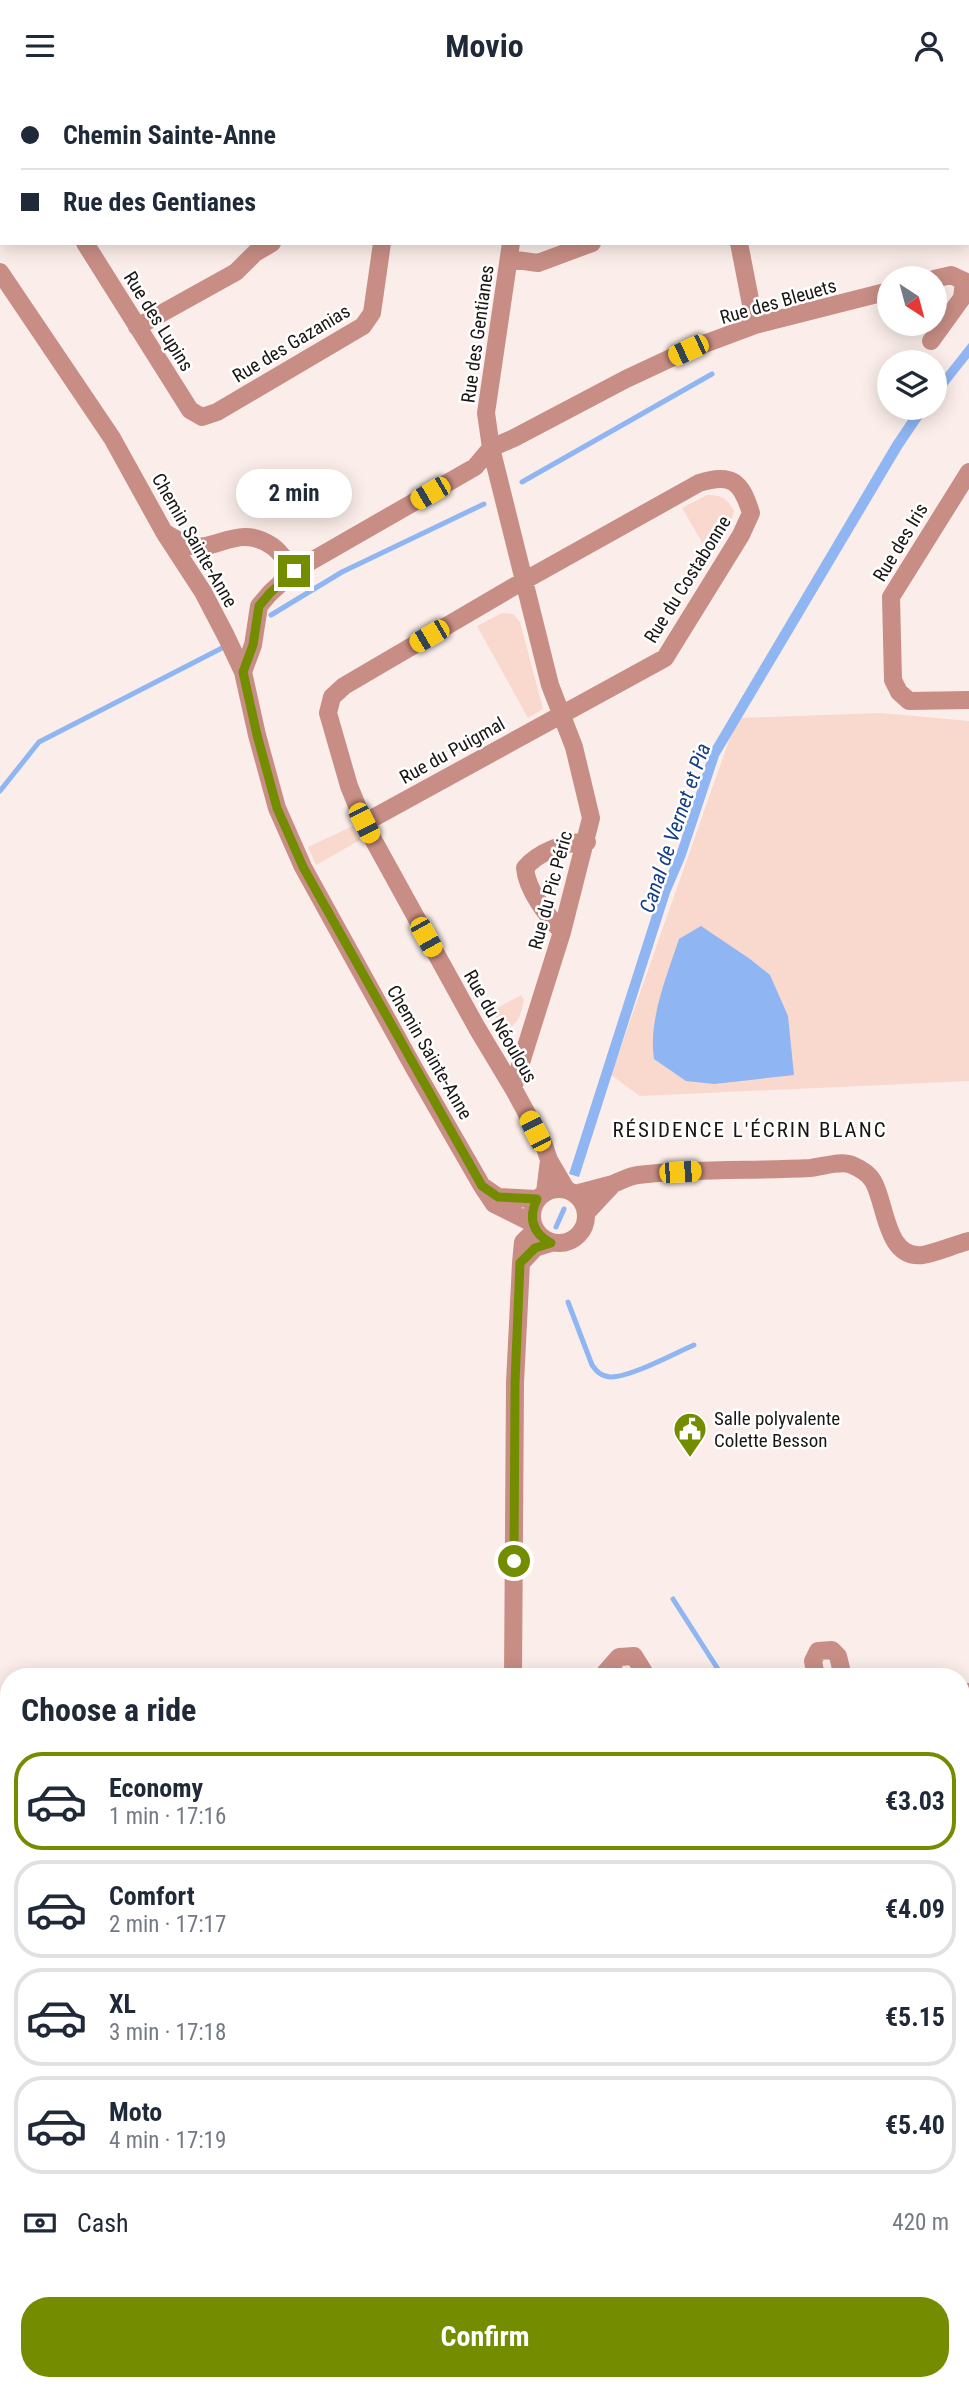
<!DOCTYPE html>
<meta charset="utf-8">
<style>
:root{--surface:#fff;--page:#f6f6f7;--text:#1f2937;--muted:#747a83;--line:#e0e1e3;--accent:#748c00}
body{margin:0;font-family:"Roboto Condensed",sans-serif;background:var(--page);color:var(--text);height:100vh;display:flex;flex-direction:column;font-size:26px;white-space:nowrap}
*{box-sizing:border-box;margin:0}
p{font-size:23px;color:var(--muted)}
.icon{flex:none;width:38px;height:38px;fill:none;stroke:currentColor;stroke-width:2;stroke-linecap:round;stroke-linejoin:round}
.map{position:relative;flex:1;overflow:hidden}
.drawer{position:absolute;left:0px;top:1577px;width:970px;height:723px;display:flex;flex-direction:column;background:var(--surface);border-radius:28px 28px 0 0;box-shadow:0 4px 18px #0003}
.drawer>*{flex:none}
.banner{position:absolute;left:0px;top:0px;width:970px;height:154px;box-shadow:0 4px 18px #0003;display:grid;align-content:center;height:154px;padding:0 21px;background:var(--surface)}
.needle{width:46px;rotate:144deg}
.fabs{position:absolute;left:877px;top:175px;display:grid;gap:14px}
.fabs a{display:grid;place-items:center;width:70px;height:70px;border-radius:50%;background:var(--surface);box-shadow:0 4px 18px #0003;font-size:35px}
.end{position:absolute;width:32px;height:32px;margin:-16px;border:9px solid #748c00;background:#fff;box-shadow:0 0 0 4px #fff}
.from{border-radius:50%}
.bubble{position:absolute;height:49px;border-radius:24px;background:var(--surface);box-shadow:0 4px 18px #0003;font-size:23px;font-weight:700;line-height:49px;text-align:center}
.car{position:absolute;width:21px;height:42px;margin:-21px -10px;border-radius:9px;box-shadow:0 0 5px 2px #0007;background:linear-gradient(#f5c518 24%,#345 0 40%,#f5c518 0 76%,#345 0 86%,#f5c518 0)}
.banner b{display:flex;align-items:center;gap:24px;height:66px;font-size:26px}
.banner b+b{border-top:2px solid var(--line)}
.banner i{width:18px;height:18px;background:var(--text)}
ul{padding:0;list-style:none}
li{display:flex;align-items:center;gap:21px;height:98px;margin:0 14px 10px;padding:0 7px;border:4px solid var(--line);border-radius:28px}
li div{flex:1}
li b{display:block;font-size:26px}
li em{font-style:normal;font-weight:700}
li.on{border-color:var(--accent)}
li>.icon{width:63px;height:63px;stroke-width:1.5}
h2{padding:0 21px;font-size:32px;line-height:84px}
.pay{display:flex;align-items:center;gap:18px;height:77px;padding:0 21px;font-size:26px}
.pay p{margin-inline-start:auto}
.action{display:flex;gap:14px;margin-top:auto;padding:14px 21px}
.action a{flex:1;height:80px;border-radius:28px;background:var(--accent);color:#fff;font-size:28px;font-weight:700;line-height:80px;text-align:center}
header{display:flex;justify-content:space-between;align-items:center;height:91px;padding:0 21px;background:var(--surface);font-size:32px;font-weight:700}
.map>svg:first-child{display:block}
.green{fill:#f9d8cd}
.water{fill:#8fb5f3}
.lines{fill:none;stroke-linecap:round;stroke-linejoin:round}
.stream{stroke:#8fb5f3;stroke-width:5}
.minor{stroke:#c88e85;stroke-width:18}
.route{stroke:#748c00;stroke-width:9}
.labels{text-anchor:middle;stroke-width:5;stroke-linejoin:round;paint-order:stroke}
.street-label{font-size:19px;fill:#1a1614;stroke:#fff}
.poi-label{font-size:19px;fill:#1a1614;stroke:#fff;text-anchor:start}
.water-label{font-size:21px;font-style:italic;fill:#133e86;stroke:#fff}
.neighbourhood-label{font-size:21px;letter-spacing:2px;fill:#1a1614;stroke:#fff}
</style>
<header><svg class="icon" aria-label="menu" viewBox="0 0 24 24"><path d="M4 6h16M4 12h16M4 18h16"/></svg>Movio<svg class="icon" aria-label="person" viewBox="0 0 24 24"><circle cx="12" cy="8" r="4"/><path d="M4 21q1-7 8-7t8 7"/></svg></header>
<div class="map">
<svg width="969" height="2298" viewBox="0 0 969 2298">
<rect width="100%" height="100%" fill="#fbeeea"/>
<path class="green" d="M707,404C721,404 727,407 734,420L731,431L720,425L703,453L682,417Z
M502,522L513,523L520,531L543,618L528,627L477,535Z
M881,622L969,630V990L640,1005L611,984L737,627Z
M353,735L360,749L316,774L308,756Z
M521,904L524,909C520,924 519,936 502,938L492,920Z"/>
<path class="water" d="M969,252V267L935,310V295Z
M916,317H929L902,357L719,665L685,767L670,802L579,1086L569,1083L660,799L676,764L710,660L893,351Z
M701,835L750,868L770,884L788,925L794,984L714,993L686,990L654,968C648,929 667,885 679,848Z"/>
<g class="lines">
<path class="stream" d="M522,391L712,283
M271,524L342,481L484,413
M0,700L39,651L222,557
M556,1136L564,1118
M568,1211L592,1274C597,1281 601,1285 610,1286C629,1287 675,1262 694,1254
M673,1508L723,1586
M961,1933L969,1947"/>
<path class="minor" d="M182,0L183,2
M478,0L488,2
M717,0V2
M786,0V2
M224,2L232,0
M407,2V0
M533,2V0
M617,2L621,0
M85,152L190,319L202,326L217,321L363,235L372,222L382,152
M739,152L755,234
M509,168L538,172L592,152
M0,181L112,347L164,441L203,501L226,545L243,581L257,644L277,717L303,776L414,977L482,1095
M137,236L236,181L255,162L272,152
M931,250L962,207L964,190L951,184L934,188
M969,381L891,506L893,589L899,601L909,610L969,609
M167,443C173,446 180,451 187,454C216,463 237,431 272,455C281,461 288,473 294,480L270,502L259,515L253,554L243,581
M294,480L475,376L491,357L486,322L511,152
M364,732L665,567L741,444L751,422C741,390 732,382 699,392L513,496L344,595L332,606L328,622L349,695L364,732L477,937L513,997L544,1054L549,1069
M562,841C547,824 527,800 525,777C538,761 567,750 587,751
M513,997L562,841L591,727L574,656L550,594L491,357L514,347L626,288L688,259L755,234L889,200
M613,1093C621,1090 629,1085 638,1084C695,1077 753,1080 810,1077C822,1076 841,1069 852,1074C859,1077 869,1083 873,1090C886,1111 885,1169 923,1164C938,1161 954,1154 969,1150
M532 1125a27 27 0 1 1 54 0a27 27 0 1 1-54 0Z
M545,1101L549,1069L566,1098
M575,1103L613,1093L586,1122
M532,1132L494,1113L482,1095L498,1106L537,1108
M535,1139L523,1151L521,1172L535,1157L551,1152
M513,1586L515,1292L521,1172
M605,1586V1582L619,1566L634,1565L647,1586
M816,1586L813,1570L818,1560L832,1559L838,1565L843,1586
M961,1603L969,1601
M961,1991L969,1994
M0,2191L9,2202
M74,2291L80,2298
M163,2291L174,2298
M356,2291L361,2298
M501,2291L503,2298
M597,2291L600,2298
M735,2291L738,2298
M197,2298L209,2291
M406,2298L412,2291"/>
</g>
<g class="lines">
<path class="route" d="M294,480L270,502L259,515L253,554L243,581L257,644L277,717L303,776L482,1095L498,1106L537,1108C528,1127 532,1142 551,1152L535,1157L520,1172L515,1292L514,1470"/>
</g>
<defs>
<symbol id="civic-pin" viewBox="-11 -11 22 30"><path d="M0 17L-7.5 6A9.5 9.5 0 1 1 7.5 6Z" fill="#748c00" stroke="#fff"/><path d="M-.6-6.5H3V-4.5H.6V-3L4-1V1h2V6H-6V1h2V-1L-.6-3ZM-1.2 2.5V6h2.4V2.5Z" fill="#fff"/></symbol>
</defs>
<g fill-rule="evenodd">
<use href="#civic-pin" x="671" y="1319" width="38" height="52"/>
</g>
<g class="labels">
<g class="street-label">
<text transform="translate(778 210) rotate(-16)" y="7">Rue des Bleuets</text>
<text transform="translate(159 230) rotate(58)" y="7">Rue des Lupins</text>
<text transform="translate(477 243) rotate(-82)" y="7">Rue des Gentianes</text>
<text transform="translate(291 252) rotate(-31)" y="7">Rue des Gazanias</text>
<text transform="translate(195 449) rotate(60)" y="7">Chemin Sainte-Anne</text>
<text transform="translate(900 451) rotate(-59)" y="7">Rue des Iris</text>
<text transform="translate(687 488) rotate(-58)" y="7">Rue du Costabonne</text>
<text transform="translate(452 659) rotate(-29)" y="7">Rue du Puigmal</text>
<text transform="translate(550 799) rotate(-75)" y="7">Rue du Pic Péric</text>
<text transform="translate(501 935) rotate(60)" y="7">Rue du Néoulous</text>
<text transform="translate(430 961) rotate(60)" y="7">Chemin Sainte-Anne</text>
</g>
<g class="poi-label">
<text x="714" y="1334">Salle polyvalente<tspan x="714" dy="22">Colette Besson</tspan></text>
</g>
<g class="water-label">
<text transform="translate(675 737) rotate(-71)" y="7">Canal de Vernet et Pia</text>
</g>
<g class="neighbourhood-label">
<text x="750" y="1046">RÉSIDENCE L'ÉCRIN BLANC</text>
</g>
</g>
</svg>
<div class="fabs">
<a><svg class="needle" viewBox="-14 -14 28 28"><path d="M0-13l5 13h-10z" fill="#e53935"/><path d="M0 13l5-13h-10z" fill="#747a83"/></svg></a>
<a><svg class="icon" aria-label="layers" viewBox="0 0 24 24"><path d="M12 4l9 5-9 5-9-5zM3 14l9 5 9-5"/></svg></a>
</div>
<i class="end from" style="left:514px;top:1470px"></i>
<i class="end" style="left:294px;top:480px"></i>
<div class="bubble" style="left:236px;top:378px;width:116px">2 min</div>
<i class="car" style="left:688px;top:259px;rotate:245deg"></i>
<i class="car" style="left:430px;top:402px;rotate:240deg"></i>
<i class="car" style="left:429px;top:545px;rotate:240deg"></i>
<i class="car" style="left:364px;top:732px;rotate:153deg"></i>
<i class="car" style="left:426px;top:846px;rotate:151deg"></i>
<i class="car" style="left:535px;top:1040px;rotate:333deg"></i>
<i class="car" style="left:680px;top:1081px;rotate:86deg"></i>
<div class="banner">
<b><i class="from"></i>Chemin Sainte-Anne</b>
<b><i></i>Rue des Gentianes</b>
</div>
<section class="drawer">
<h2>Choose a ride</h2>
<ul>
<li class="on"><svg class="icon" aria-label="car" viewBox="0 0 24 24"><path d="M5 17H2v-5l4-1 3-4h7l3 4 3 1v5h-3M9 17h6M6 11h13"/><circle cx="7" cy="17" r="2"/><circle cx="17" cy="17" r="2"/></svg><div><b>Economy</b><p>1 min · 17:16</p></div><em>€3.03</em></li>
<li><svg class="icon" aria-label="car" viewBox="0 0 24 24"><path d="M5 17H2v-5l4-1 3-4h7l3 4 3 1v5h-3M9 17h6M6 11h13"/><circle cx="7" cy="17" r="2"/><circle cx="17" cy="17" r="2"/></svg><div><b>Comfort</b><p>2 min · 17:17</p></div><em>€4.09</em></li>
<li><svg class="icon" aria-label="car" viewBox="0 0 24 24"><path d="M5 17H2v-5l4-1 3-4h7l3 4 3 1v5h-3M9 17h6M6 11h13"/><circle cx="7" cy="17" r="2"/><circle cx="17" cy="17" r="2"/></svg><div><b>XL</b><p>3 min · 17:18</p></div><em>€5.15</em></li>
<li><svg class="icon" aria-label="car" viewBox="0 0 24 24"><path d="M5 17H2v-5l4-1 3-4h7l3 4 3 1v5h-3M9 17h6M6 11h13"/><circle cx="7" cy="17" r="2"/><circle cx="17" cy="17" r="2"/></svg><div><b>Moto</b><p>4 min · 17:19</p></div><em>€5.40</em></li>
</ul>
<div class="pay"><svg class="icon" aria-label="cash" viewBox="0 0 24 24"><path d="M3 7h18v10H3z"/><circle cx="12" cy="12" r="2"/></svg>Cash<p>420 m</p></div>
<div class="action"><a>Confirm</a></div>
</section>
</div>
